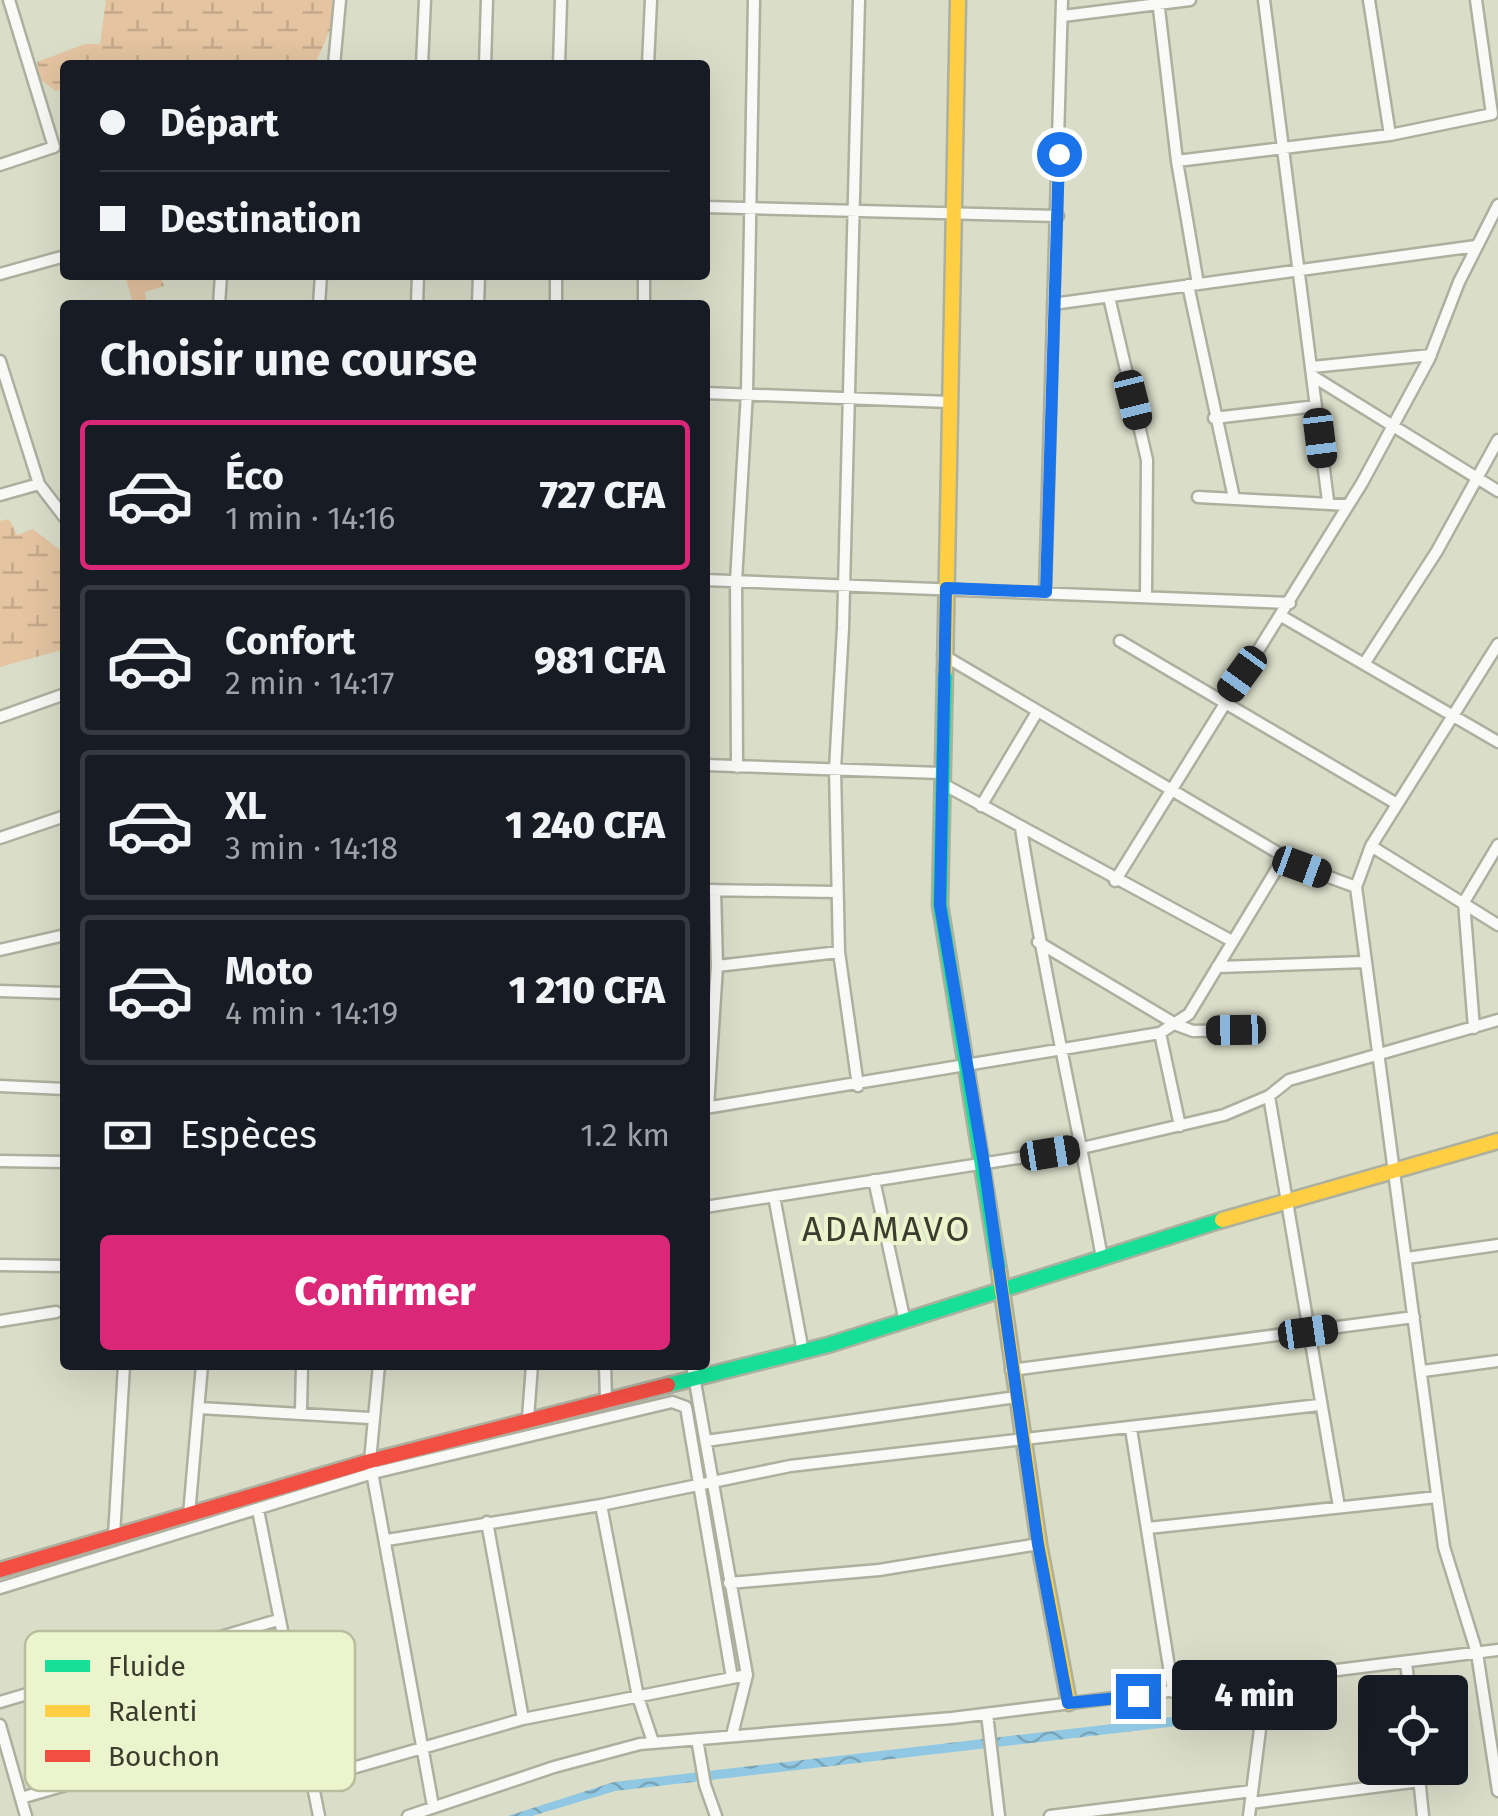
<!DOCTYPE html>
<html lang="fr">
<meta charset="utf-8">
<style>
:root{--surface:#171b24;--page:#242831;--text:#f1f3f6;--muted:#9ea1a6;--line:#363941;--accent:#db2777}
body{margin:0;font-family:"Fira Sans",sans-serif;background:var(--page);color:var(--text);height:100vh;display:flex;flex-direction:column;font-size:38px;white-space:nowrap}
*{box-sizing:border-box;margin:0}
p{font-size:32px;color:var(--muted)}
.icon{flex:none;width:55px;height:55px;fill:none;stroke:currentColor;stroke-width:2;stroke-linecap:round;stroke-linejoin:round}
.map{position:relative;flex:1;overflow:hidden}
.details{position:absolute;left:60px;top:300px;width:650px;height:1070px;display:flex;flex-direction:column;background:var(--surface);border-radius:10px;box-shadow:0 10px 40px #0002}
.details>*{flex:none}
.guide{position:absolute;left:60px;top:60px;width:650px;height:220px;border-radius:10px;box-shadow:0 10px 40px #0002;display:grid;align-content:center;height:220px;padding:0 40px;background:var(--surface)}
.controls{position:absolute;left:1358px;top:1675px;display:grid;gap:20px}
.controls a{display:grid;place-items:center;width:110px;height:110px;border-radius:10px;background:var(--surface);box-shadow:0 10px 40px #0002;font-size:50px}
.end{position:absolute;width:45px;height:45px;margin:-22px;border:12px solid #1a73e8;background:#fff;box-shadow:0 0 0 5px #fff}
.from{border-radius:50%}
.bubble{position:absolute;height:70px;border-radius:10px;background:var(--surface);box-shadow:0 10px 40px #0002;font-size:32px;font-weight:800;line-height:70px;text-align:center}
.car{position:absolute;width:30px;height:60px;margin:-30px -15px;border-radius:12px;box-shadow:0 0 8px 2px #0007;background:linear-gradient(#222 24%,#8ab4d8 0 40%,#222 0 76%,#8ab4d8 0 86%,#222 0)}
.guide b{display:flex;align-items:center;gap:35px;height:95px;font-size:38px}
.guide b+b{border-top:2px solid var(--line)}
.guide i{width:25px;height:25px;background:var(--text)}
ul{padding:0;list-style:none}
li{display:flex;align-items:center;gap:30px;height:150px;margin:0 20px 15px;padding:0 20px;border:5px solid var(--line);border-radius:10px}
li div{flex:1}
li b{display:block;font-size:38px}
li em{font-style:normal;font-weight:800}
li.on{border-color:var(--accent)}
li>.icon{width:90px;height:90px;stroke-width:1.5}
h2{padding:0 40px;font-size:45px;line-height:120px}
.pay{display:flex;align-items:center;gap:25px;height:110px;padding:0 40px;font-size:38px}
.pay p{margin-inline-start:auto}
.primary-button{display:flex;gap:20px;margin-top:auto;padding:20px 40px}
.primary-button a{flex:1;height:115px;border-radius:10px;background:var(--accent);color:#fff;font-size:40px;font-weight:800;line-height:115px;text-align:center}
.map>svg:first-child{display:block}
.wetland{fill:url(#wetland-marsh)}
.water{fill:url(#water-waves)}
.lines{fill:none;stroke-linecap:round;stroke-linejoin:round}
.street-casing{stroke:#adb09f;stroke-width:15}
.fast-casing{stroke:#adb09f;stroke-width:19}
.slow-casing{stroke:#adb09f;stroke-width:19}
.jam-casing{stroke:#adb09f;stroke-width:19}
.street{stroke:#f9faf7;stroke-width:10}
.fast{stroke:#16e098;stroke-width:14}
.slow{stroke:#ffcf43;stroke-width:14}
.jam{stroke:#f24e42;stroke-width:14}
.route{stroke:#1a73e8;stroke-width:12}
.labels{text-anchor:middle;stroke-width:8;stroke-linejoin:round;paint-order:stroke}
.neighbourhood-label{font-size:35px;letter-spacing:2.5px;fill:#3a3d2e;stroke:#ecf4cd}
.key{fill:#ecf4cd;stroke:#b7bd9d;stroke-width:2.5}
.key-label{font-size:28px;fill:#3a3d2e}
</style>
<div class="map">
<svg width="1498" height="1816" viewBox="0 0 1498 1816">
<defs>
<pattern id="wetland-marsh" width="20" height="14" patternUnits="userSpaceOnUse" patternTransform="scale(2.5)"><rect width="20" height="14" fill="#e4c4a1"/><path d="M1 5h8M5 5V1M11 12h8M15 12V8" fill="none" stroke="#c4a98b"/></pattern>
<pattern id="water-waves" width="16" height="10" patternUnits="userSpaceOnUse" patternTransform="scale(2.5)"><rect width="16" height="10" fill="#90c8e3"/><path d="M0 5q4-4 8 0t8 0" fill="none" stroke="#77a4b8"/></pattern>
</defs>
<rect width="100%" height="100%" fill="#dadec9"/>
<path class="wetland" d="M106,0H338L337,13L315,65H65V88L56,91L39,79L37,62L85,44H100Z
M125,275H161L164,286L145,292L147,305H116L132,300Z
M9,519L17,535L33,529L65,554V649L0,667V521Z"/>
<path class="water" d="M1207,1713L1209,1722L1203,1723L615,1791L532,1816H508L614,1782Z"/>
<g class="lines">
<defs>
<path id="street" d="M1158,0L1177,161L1198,284
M1264,0L1328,501
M1369,0L1390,135
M1063,16L1190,0
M334,65L340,0
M422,65L425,0
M485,65L487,0
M559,65L561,0
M648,65L651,0
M1177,161L1390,135L1492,114L1476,0
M0,165L54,147L9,0
M705,207L1058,216
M0,274L65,256
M1188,285L1234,498
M1109,297L1147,460L1146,595
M1053,304L1476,246
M219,305L221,275
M319,305L321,275
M417,305L418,275
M478,305L479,275
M556,305V275
M644,305V275
M0,361L39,484L65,518
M1312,367L1431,355
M1314,377L1498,491
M705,393L949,402
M1214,418L1316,406
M0,495L39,484
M1198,497L1348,505
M705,580L1290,603
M1045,591L1062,0
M1283,617L1498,742
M1120,641L1397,804
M1498,644L1371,846L1356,887L1444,1547L1477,1653L1498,1791
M943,655L1302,867L1356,887
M1364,664L1437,551L1498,440
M0,717L65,694
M705,765L941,773
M737,767L736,581L747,392L754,0
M941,783L1232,941
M981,806L1037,712
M1021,828C1043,972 1076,1114 1102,1258
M0,838L65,816
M1371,846L1498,925
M1115,881L1362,483L1429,359L1459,282L1498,205
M705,890L836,892
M1038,942L1177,1025L1193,1031L1236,1030
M0,950L65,935
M717,966L839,952
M1217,967L1365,962
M0,991L65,993
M1474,1028L1464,902L1498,845
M1160,1033L1180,1126
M0,1086L65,1089
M858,1086L839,952L835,769L843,628L859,0
M708,1107L717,966L715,890
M705,1108L1160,1033L1189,1014L1284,857
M0,1161L65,1162
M874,1180L905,1322
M774,1196L803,1352
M705,1207L1082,1148L1224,1115L1269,1096
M1407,1258L1498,1245
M0,1265L65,1266
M0,1321L56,1312
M379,1365L370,1461L433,1806
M605,1365L606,1400
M692,1365L747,1675L732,1735
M1011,1370L1414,1317
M1423,1371L1498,1361
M199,1408L370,1418
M301,1411L302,1365
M528,1418L532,1365
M1131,1429L1173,1692
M706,1441L1016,1397
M601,1505L638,1697L653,1742
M1339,1507L1269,1096L1289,1080L1498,1020
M258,1510L319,1816
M189,1515L202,1365
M487,1522L523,1719
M1148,1528L1437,1497
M114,1536L124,1365
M387,1540L601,1505L790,1466L1319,1405
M729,1583L879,1570L1039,1544
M0,1588L373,1473L672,1402L686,1407L732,1678
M1406,1664L1410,1692
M0,1702L278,1620
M987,1714L999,1816
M0,1725L26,1816
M697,1739L705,1785L716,1816
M1418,1768L1423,1816
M311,1780L523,1719L747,1675
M21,1798L297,1718
M1251,1803L1420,1781
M408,1816L554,1767L640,1744L952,1718L1498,1650
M1050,1816L1252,1791
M1249,1816L1266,1682"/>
<path id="fast" d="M945,671L940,905L999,1271
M668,1385L828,1345L1222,1220"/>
<path id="slow" d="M945,671L958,0
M1222,1220L1498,1141
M999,1271L1039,1544L1069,1703"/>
<path id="jam" d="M0,1570L370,1461L668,1385"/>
</defs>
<use href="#street" class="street-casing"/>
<use href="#fast" class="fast-casing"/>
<use href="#slow" class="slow-casing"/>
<use href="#jam" class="jam-casing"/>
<use href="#street" class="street"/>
<use href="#fast" class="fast"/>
<use href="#slow" class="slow"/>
<use href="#jam" class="jam"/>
</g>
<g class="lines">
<path class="route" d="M1059,154L1046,592L946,588L940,905L984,1164L1038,1544L1068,1703L1138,1696"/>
</g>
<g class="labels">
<g class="neighbourhood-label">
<text x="887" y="1241">ADAMAVO</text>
</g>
</g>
<rect x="25" y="1631" width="330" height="160" rx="15" class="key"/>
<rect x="45" y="1660" width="45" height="12" fill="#16e098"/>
<rect x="45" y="1705" width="45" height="12" fill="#ffcf43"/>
<rect x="45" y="1750" width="45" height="12" fill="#f24e42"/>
<g class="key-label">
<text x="108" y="1676">Fluide</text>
<text x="108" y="1721">Ralenti</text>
<text x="108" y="1766">Bouchon</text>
</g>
</svg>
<div class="controls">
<a><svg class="icon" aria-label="locate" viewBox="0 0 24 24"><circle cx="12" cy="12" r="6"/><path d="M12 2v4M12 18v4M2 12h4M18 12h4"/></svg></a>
</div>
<i class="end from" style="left:1059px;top:154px"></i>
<i class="end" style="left:1138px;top:1696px"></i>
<div class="bubble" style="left:1172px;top:1660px;width:165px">4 min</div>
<i class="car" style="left:1133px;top:400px;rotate:166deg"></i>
<i class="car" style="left:1320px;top:438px;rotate:173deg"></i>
<i class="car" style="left:1242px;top:674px;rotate:216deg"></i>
<i class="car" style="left:1302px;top:867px;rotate:110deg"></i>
<i class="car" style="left:1236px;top:1030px;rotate:269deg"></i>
<i class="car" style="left:1050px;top:1153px;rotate:81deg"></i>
<i class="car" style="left:1308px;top:1332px;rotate:82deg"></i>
<div class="guide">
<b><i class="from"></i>Départ</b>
<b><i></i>Destination</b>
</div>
<section class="details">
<h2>Choisir une course</h2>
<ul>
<li class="on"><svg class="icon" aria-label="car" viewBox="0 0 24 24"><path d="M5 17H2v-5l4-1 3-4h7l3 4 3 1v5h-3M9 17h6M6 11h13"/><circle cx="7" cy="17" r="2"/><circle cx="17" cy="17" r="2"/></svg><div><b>Éco</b><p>1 min · 14:16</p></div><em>727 CFA</em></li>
<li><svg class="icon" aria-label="car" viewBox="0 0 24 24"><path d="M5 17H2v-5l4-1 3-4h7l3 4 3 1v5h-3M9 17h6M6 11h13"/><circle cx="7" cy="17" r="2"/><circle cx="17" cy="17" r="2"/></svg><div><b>Confort</b><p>2 min · 14:17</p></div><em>981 CFA</em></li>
<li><svg class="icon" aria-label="car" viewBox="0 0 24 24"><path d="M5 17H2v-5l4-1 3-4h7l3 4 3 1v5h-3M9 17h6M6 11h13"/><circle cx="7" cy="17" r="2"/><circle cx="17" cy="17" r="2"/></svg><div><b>XL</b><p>3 min · 14:18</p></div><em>1 240 CFA</em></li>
<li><svg class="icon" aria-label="car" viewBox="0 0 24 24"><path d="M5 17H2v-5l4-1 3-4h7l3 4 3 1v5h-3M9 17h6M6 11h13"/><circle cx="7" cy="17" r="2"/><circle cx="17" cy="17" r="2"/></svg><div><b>Moto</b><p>4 min · 14:19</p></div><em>1 210 CFA</em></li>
</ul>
<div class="pay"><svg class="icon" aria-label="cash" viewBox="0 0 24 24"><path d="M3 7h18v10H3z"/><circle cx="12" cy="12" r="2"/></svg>Espèces<p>1.2 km</p></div>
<div class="primary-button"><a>Confirmer</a></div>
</section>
</div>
